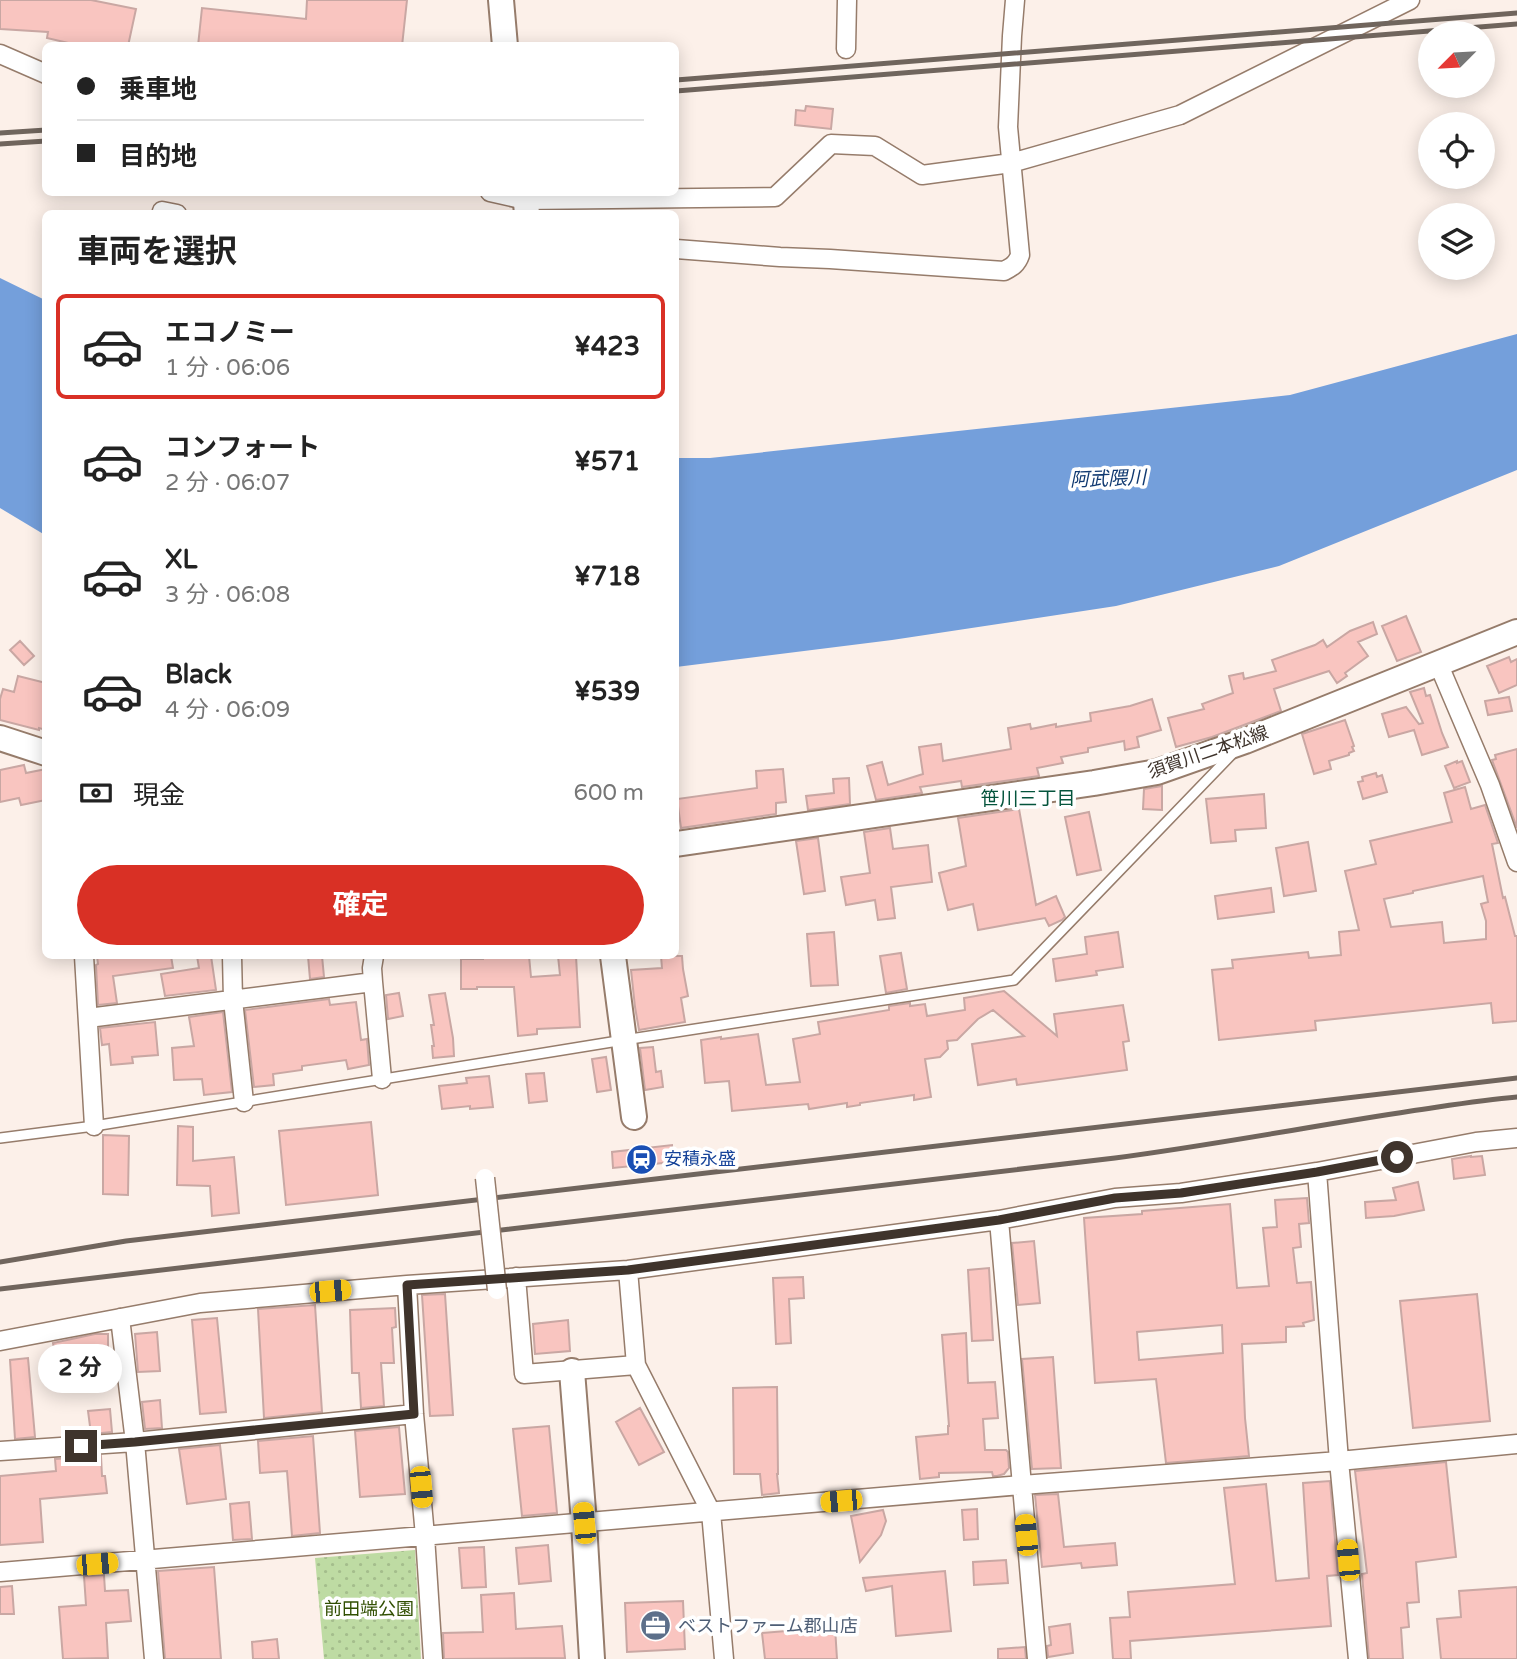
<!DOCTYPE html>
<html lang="ja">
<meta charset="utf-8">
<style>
:root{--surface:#fff;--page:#f2f2f2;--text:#222;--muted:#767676;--line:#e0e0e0;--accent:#d93025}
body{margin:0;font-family:"Varela Round","Noto Sans JP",sans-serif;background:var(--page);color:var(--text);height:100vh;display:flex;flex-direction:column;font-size:26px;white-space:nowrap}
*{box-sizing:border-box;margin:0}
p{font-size:23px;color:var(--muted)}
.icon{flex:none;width:38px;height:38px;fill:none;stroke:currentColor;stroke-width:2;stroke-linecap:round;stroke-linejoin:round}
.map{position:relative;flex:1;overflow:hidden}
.drawer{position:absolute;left:42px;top:210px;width:637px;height:749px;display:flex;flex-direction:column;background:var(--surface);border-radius:10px;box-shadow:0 4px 18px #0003}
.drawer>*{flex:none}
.banner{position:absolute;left:42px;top:42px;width:637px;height:154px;border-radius:10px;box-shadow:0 4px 18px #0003;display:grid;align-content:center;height:154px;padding:0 35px;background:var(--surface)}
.needle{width:46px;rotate:246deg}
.fabs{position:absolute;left:1418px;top:21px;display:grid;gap:14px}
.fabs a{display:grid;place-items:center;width:77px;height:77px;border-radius:50%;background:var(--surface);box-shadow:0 4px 18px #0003;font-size:35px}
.end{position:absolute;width:32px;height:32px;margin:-16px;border:9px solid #3f342c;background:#fff;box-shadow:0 0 0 4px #fff}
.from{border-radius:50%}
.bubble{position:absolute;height:49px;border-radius:24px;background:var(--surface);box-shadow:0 4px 18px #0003;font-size:23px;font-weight:700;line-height:49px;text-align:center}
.car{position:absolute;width:21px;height:42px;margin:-21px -10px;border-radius:9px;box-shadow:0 0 5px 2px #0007;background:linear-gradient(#f5c518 24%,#345 0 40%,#f5c518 0 76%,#345 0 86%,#f5c518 0)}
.banner b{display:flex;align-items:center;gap:24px;height:66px;font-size:26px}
.banner b+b{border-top:2px solid var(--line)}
.banner i{width:18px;height:18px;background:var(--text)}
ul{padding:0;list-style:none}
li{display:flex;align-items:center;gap:21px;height:105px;margin:0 14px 10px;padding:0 21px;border:4px solid transparent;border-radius:10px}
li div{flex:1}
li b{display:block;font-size:26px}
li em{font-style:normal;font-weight:700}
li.active{border-color:var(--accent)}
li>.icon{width:63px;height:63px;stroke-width:1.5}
h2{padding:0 35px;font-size:32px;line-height:84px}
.pay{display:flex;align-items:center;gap:18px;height:77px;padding:0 35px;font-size:26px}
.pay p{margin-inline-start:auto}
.primary-button{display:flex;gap:14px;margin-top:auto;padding:14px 35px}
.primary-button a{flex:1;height:80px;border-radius:42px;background:var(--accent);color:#fff;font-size:28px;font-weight:700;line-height:80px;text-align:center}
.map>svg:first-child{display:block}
.park{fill:url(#park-dots)}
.water{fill:#749fdb}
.building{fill:#f9c5c0;stroke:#c9a7a3;stroke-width:2;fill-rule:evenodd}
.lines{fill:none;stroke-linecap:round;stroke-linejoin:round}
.lane-casing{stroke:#967c6b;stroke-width:12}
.street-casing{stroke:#967c6b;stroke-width:21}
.secondary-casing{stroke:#967c6b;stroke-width:28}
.lane{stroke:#fff;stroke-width:9}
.street{stroke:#fff;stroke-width:18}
.secondary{stroke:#fff;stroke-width:24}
.rail{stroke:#70655d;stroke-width:5}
.street-bridge-casing{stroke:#967c6b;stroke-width:21;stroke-linecap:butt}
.street-bridge{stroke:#fff;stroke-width:18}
.route{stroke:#3f342c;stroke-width:9}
.labels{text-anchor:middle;stroke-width:7;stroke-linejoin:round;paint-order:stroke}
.street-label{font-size:18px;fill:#3f342c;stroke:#fff}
.transit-label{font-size:18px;fill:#164399;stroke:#fff;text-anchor:start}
.park-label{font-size:18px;fill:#314f02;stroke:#fff}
.service-label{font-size:18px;fill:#4e5e75;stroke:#fff;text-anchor:start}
.water-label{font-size:19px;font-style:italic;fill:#113a71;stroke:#fff}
.neighbourhood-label{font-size:19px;fill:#04543c;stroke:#fff}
</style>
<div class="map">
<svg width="1517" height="1659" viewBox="0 0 1517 1659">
<defs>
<pattern id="park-dots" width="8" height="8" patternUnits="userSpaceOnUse" patternTransform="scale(1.75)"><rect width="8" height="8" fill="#bedba3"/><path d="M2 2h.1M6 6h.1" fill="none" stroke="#a4bd8c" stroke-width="1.8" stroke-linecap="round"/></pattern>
</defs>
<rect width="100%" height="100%" fill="#fcf0e9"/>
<path class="park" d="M415,1550L421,1659H324L315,1558Z"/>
<path class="water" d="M0,278L45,300V535L0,508Z
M1517,334V470L1279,566L1116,606L892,640L676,667V458H710L1290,395Z"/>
<path class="building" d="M0,0H91L136,9L128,46H81L47,38L48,32L0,29Z
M307,0H407L402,46H198L202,8L306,19Z
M806,106L833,109L831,129L795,125L796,110L805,111Z
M1406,616L1421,652L1397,661L1382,626Z
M1373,622L1377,634L1358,642L1368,656L1345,673L1347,676L1337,683L1329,671L1274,689L1281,711L1212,737L1176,747L1168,718L1204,709L1202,704L1233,693L1229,676L1243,673L1244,679L1276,671L1272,660L1315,645L1323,640L1327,647L1350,631Z
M20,641L34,656L24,665L10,650Z
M1509,657L1511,662L1517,659V685L1499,693L1487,666Z
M18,676L46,683V730L39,728V730L0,720V699L3,689L14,692Z
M1424,688L1426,696L1430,695L1442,733L1448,747L1422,755L1414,730L1389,737L1382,714L1406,707L1419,724L1423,723L1410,692Z
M1509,697L1512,711L1488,715L1485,701Z
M1152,699L1161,730L1137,737L1139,747L1125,750L1124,741L1088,748V752L1061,757L1063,763L1037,768L1039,776L962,787L961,781L920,787L922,793L876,800L867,766L882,762L888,785L923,774L919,747L941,744L943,761L1011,749L1008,728L1030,724L1031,729L1056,724V727L1091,721L1090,713L1130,706Z
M1345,720L1354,746L1352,747L1354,751L1349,753V755L1329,761L1331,769L1314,774L1302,734Z
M1517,749V828L1492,760L1496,759L1495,755Z
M1457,761V763L1462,761L1470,782L1454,788L1445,766Z
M24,765L26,773L46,769V800L21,805L19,798L0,802V770Z
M783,769L786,802L776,803V814L681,828L677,799L757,788L756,771Z
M1376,773L1377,777L1382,775L1387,792L1363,799L1358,782L1363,781L1362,777Z
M849,778L850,804L808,810L806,796L834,793L833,779Z
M1162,786V810L1143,809L1144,789Z
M1465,787L1471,809L1485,805L1498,843L1492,844L1503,898L1505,897L1515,936H1517V1021L1493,1023L1491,1003L1315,1021L1316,1030L1219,1040L1212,970L1233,968L1232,960L1308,952L1309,958L1341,955L1339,932L1359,930L1345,871L1376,864L1370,841L1452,822L1444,793ZM1483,876L1488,902L1481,904L1486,921V939L1444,943L1442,922L1391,927L1384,899L1413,893V891Z
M1264,794L1266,828L1235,830L1236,841L1211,843L1206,799Z
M1019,809L1036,905L1056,896L1065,917L1062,920L1049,926L1045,918L978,930L973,904L948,910L939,873L966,866L958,818Z
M1089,812L1101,870L1077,875L1065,817Z
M890,828L893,849L928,845L932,882L891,887L895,918L878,920L875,900L846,905L841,877L870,873L864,832Z
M818,838L825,891L804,894L796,841Z
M1308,842L1316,891L1284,896L1276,848Z
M1271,888L1274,912L1218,919L1215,896Z
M834,932L838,985L811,986L807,934Z
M1118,932L1123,967L1096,971L1097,975L1056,981L1053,959L1087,954L1085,937Z
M901,953L907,989L886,993L880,956Z
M97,956H171L173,968L113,976L117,1003L98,1005L96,965L98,964Z
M197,956H211L216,990L165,996L161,974L199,968Z
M308,956H322L324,977L310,979Z
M483,956H529L531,977L560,975L558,956H576L580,1027L537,1029V1034L518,1036L514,987H477V989H461V959H483Z
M661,956H682L683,969L688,996L681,998L685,1022L639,1030L635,1007L631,970L662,968Z
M1004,991L1057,1036L1054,1014L1123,1005L1129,1041L1123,1042L1127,1070L1017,1085L1016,1079L978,1085L972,1044L1024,1036L993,1010L978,1019L957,1040L947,1041L948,1049L940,1057L925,1059L931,1097L914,1100V1095L860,1103V1105L847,1107V1103L809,1109L808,1104L732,1111L729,1081L705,1083L701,1040L721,1037V1039L758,1034L766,1085L800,1082L793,1039L820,1034L818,1022L889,1010V1006L910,1003V1006L925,1004L927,1016L965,1010L964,998Z
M399,993L403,1016L388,1019L386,995Z
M445,993L453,1038L454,1056L433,1058L432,1046H434L431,1025H434L429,995Z
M329,999L330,1005L356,1002L361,1040L367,1039L369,1065L348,1069L346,1060L302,1066V1070L273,1074L274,1085L254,1087L245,1010Z
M223,1012L232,1092L204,1095L202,1079L174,1080L172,1048L194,1046L189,1017Z
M155,1022L158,1055L132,1057L133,1063L111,1065L109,1044L102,1045L100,1028Z
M653,1047L656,1072L661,1071L663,1087L645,1090L640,1048Z
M606,1057L611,1090L597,1092L592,1059Z
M544,1073L547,1101L529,1103L526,1074Z
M489,1076L493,1107L470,1109V1106L442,1109L439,1086L467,1083L466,1078Z
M371,1122L378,1195L286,1205L279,1131Z
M178,1126L193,1127V1161L234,1157L239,1213L212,1216L210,1186L177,1185Z
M103,1135L129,1136L128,1195L103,1194Z
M672,1145L673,1162L613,1168L612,1152Z
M1471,1156V1157L1482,1156L1485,1175L1454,1179L1452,1159Z
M1418,1182L1424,1210L1394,1216L1366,1218L1365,1202L1396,1200L1393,1188Z
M1307,1198L1309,1223L1299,1224L1301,1247L1293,1248L1297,1283L1311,1282L1314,1320L1303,1323L1304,1326L1286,1327V1342L1242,1344L1245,1418L1249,1456L1166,1463L1156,1379L1095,1383L1084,1218L1142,1214V1211L1230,1204L1237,1288L1269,1286L1263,1228L1277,1227L1275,1200ZM1222,1325L1223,1353L1139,1360L1137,1332Z
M1034,1241L1040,1303L1018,1305L1012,1243Z
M989,1268L993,1340L972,1341L968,1270Z
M803,1277L804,1298L789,1299L791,1343L776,1344L773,1278Z
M445,1294L453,1415L430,1416L422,1295Z
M1477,1294L1490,1421L1413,1428L1400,1301Z
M315,1305L322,1412L264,1418L258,1309Z
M395,1308L396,1327L392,1328L394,1363H381L384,1406L361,1408L359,1373H352L350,1310Z
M217,1318L226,1412L200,1414L192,1320Z
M568,1320L570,1351L535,1354L533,1324Z
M157,1332L160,1371L138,1372L135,1334Z
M966,1333L968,1383L995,1382L998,1418L983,1419L985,1450H1006L1008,1452L1009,1468L1004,1474L997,1476H993L992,1472L939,1473V1477L920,1479L916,1437L948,1434V1426H949L942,1335Z
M95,1334H108V1367L77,1368L78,1373L59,1377L53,1343Z
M1053,1357L1061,1468L1032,1469L1022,1359Z
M28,1358L35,1437L15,1439L10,1360Z
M777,1387L778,1474H777L779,1493L762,1495L760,1474H734L733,1388Z
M160,1400L162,1428L145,1429L142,1402Z
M640,1408L664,1452L639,1465L616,1422Z
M110,1409L112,1432L91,1434L88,1411Z
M549,1426L557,1513L522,1516L513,1429Z
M399,1427L405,1494L360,1497L355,1431Z
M313,1436L320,1533L292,1536L287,1471L260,1473L258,1441Z
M220,1445L226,1499L187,1504L179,1449Z
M101,1456L102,1476H105L107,1493L40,1499L43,1542L0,1545V1476L56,1471L55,1459Z
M1446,1462L1456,1557L1416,1562L1419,1602L1407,1603L1409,1627L1401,1628L1403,1659H1369L1362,1574L1367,1573L1355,1471Z
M1330,1481L1338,1575L1327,1576L1331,1626L1130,1641L1131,1659H1113L1110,1618L1130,1617L1128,1592L1235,1584L1224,1488L1266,1484L1276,1581L1309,1578L1303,1483Z
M1058,1494L1064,1547L1115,1543L1117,1565L1082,1568L1081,1563L1042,1567L1035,1495Z
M249,1502L252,1539L233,1540L230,1504Z
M977,1509L978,1539L964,1540L962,1510Z
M883,1510L886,1521L881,1535L860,1562L851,1516Z
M548,1545L551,1581L519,1584L516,1548Z
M484,1547L486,1587L462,1588L459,1548Z
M1006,1560L1008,1583L974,1585L973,1562Z
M214,1567L221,1659H165L158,1571Z
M945,1571L951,1631L896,1636L892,1586L866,1591L863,1578Z
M104,1575L105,1591L128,1590L131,1621L106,1623L108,1658L63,1659L59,1607L86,1605L84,1576Z
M12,1586L14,1614H0V1587Z
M1517,1587V1659H1441L1437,1619L1461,1617L1459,1591Z
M514,1593L516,1629L562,1626L565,1658L444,1659L443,1633L483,1632L481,1595Z
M683,1601L685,1649L627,1652L625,1603Z
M1070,1624L1073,1653L1048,1657L1047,1646L1051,1645L1049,1627Z
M835,1627L837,1659H765L762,1633Z
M277,1639L279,1659H253L252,1642Z
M1025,1647L1026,1659H998V1649Z"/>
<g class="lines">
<defs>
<path id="lane" d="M0,1138L94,1126L624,1040L1014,980L1234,752"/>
<path id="street" d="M846,49L847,0
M0,54L46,74
M490,192L525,200L775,197L831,144L875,146L922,175L1011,163L1180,115L1410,0
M162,211L177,214
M676,249L780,257L830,259L1004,271C1012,267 1017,264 1020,255L1008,127L1012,36L1015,0
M1438,663L1490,785L1517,862
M84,956L94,1126
M232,956L233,1000L244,1102
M374,956L372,968L373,982L382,1079
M88,1018L373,982
M1317,1172L1339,1461L1358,1659
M999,1220L1037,1659
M516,1277L524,1374L636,1365L628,1270
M407,1285L414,1414L425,1536L433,1659
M120,1318L135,1442L154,1659
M0,1341L200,1303L407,1285L628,1270L999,1220L1115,1198L1181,1193L1317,1172L1476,1142L1517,1138
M636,1365L711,1512L724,1659
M0,1451L135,1442L414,1414
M0,1572L1022,1485L1339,1461L1517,1444"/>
<path id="secondary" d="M501,0L505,46
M525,192L527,214
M0,738L46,753
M676,844L1094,783L1157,772L1245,741L1517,632
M613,956L634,1117
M572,1371L584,1523L592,1659"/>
</defs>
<use href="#lane" class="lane-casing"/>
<use href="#street" class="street-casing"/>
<use href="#secondary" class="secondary-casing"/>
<use href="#lane" class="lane"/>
<use href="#street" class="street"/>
<use href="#secondary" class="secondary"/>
<path class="rail" d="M676,80L1517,13
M676,91L1517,24
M0,133L46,130
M0,144L46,141
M0,1262L126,1241L1517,1078
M0,1289L1115,1158C1214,1145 1312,1126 1411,1111C1446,1106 1481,1100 1517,1097"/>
<defs>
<path id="street-bridge" d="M485,1178L497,1290"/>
</defs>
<use href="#street-bridge" class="street-bridge-casing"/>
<use href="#street-bridge" class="street-bridge"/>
</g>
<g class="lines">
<path class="route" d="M81,1446L135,1442L414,1414L407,1285L628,1270L999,1220L1115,1198L1181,1193L1317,1172L1397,1157"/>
</g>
<defs>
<symbol id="station-disc" viewBox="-11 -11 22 22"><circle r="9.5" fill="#1a4fb4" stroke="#fff"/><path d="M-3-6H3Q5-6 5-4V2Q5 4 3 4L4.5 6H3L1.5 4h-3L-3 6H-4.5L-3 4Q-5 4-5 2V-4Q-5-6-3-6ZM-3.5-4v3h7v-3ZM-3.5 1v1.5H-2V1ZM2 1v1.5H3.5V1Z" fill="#fff"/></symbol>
<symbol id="office-disc" viewBox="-11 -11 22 22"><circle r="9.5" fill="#5c6f8a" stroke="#fff"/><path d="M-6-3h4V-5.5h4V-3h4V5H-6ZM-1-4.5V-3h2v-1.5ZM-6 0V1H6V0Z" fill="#fff"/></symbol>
</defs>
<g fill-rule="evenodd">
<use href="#station-disc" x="624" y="1142" width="35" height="35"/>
<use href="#office-disc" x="638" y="1608" width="35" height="35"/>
</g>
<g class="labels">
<g class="street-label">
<text transform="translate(1208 752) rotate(-19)" y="6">須賀川二本松線</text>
</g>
<g class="transit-label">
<text x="664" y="1165">安積永盛</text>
</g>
<g class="park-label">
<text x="369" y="1615">前田端公園</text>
</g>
<g class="service-label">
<text x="678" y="1632">ベストファーム郡山店</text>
</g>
<g class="water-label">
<text transform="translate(1108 478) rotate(-2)" y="7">阿武隈川</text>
</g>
<g class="neighbourhood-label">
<text x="1028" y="805">笹川三丁目</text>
</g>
</g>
</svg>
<div class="fabs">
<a><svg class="needle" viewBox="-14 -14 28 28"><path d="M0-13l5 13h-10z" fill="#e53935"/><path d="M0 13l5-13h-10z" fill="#767676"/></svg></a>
<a><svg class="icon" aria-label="locate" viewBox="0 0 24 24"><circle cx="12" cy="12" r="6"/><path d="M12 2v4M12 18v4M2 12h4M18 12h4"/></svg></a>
<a><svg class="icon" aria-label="layers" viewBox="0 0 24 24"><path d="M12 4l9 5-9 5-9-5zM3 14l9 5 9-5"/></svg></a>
</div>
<i class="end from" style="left:1397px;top:1157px"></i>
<i class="end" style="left:81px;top:1446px"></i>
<div class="bubble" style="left:38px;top:1344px;width:84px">2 分</div>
<i class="car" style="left:330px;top:1291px;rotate:85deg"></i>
<i class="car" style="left:421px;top:1487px;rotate:175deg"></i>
<i class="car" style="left:841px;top:1501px;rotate:265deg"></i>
<i class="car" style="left:584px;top:1523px;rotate:355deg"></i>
<i class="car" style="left:1026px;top:1535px;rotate:355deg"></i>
<i class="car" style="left:1348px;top:1560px;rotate:355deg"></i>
<i class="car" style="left:97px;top:1564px;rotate:85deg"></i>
<div class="banner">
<b><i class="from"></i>乗車地</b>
<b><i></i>目的地</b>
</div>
<section class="drawer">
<h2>車両を選択</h2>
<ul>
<li class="active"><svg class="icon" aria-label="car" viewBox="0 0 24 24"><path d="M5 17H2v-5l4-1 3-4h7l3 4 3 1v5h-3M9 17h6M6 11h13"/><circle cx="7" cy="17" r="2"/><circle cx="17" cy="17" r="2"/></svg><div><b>エコノミー</b><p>1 分 · 06:06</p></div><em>¥423</em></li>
<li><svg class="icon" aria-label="car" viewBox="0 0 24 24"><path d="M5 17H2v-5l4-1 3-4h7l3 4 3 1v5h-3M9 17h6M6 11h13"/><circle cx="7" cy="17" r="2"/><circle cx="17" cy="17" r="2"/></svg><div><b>コンフォート</b><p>2 分 · 06:07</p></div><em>¥571</em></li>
<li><svg class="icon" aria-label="car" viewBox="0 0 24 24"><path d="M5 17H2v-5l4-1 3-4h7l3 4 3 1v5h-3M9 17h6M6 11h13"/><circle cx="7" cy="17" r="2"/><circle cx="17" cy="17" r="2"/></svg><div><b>XL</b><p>3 分 · 06:08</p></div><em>¥718</em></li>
<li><svg class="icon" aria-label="car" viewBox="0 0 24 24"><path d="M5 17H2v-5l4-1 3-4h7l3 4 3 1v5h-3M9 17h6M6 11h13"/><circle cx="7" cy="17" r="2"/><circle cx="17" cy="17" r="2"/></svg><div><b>Black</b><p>4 分 · 06:09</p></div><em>¥539</em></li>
</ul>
<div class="pay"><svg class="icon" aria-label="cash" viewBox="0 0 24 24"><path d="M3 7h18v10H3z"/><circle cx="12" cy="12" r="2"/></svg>現金<p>600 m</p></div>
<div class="primary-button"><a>確定</a></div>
</section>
</div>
